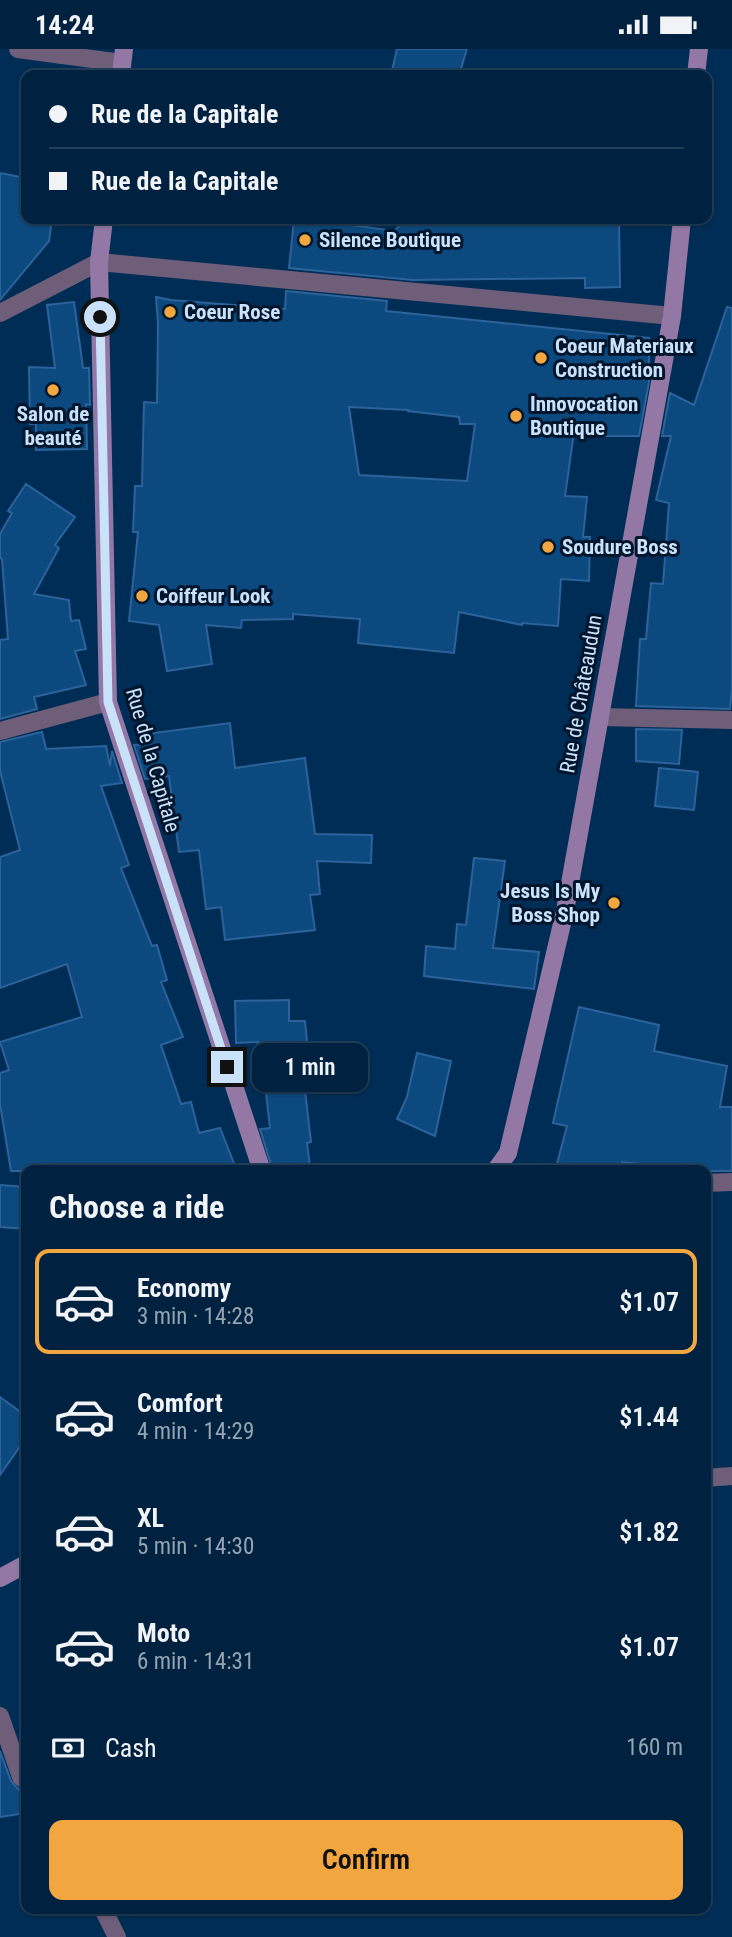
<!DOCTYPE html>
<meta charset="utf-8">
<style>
:root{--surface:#002240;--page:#0a2a47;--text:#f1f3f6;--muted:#95a4b1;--line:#223f59;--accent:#f1a63f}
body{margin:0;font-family:"Roboto Condensed",sans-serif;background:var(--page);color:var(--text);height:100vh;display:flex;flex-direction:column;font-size:26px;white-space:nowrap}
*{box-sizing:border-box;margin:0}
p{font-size:23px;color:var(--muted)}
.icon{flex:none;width:38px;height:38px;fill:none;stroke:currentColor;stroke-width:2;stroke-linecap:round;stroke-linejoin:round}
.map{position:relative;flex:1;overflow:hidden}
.details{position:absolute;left:21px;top:1116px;width:690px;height:749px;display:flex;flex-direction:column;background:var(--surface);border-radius:14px;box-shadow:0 2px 5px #0004,0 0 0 2px var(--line)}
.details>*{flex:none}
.guide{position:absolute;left:21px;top:21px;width:691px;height:154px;border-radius:14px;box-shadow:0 2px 5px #0004,0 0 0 2px var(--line);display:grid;align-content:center;height:154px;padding:0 28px;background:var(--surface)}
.end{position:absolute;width:32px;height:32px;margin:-16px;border:9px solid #cae1fa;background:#111;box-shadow:0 0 0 4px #111}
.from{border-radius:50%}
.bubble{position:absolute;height:49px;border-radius:14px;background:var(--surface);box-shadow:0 2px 5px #0004,0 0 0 2px var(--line);font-size:23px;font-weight:600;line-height:49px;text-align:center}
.guide b{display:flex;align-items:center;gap:24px;height:66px;font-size:26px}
.guide b+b{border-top:2px solid var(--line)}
.guide i{width:18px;height:18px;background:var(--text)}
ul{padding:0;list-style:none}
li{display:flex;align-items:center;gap:21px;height:105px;margin:0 14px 10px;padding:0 14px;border:4px solid transparent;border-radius:14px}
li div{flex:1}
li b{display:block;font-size:26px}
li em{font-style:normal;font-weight:600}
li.current{border-color:var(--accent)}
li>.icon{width:63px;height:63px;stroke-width:1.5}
h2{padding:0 28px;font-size:32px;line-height:84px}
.pay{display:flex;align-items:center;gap:18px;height:77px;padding:0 28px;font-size:26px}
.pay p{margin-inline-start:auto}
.primary-button{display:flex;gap:14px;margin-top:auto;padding:14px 28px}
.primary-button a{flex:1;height:80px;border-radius:14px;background:var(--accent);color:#111;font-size:28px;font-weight:600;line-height:80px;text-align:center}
.status{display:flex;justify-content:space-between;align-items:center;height:49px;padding:0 35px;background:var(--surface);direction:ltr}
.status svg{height:19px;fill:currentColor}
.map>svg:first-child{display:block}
.building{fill:#0c497e;stroke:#2c639b;stroke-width:2;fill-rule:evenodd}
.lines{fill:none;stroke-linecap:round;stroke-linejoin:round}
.street{stroke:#6e5e7a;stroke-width:18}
.secondary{stroke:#9378a5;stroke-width:18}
.route{stroke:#cae1fa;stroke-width:9}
.poi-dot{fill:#f1a63f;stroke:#01152c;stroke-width:2.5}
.labels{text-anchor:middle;stroke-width:6;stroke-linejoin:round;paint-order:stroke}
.poi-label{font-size:21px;font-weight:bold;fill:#cae1fa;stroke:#01152c;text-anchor:start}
.street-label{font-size:21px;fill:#cae1fa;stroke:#01152c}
</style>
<div class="status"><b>14:24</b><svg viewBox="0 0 49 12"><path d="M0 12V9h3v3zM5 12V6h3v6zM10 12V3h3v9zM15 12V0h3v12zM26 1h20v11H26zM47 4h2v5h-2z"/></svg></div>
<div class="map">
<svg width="732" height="1888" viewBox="0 0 732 1888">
<rect width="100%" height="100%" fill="#002d55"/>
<path class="building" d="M397,0H467L459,26H391Z
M0,124L26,129V170H52L49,192L0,251Z
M294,170H325L324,172L394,182L407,170H619L620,238L585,239V229L413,231L289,219Z
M286,242L387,252L386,262L649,289V333L639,387H602L574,383L565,447L587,448L583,488H590L589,532L561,530L558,577L522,574V576L459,563L454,604L358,594L360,570L293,565V570L242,571L241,579L206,576L212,615L167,622L159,576L129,572L138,483H133L135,437H142L144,353L157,354L158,275L156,248L171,251L285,260ZM349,358L408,361V362L459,368L460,375H475L467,432L359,426Z
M74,253L83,319H89L90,356L86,355L87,400L36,401V375H30L29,318L55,319L47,256Z
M727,258L732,259V639L730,660L636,657L640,590H646L651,534L663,535L669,454L656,451L671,387H662L670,344L694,356Z
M26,435L75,468L55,496L59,499L34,545L69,551L71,572L79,571L86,600L75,602L86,636L34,648L37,660L0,670V591L8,590L2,510L0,509V485L12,464L8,462Z
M230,674L235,719L305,709L315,785L372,786L371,814L317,812L320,845L310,846L315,881L225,891L221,858L206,860L199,801L179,803L169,727L145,730L134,696L148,695L146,685Z
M636,680L682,681L679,715L636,712Z
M42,683L46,700L106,697L110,717L112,702L122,734L101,737L129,816L121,819L152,897L157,896L167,931L161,933L183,988L161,996L181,1055L191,1053L199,1084L220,1079L237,1122H11L0,1055V1024L9,1021L0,993L82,968L67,915L0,939V808L20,801L0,722V693Z
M659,719L698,723L694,761L655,757Z
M474,809L505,812L493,899L539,903L534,940L424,927L426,897L455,900L457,875L466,876Z
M289,951V972H305L309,1014L302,1015L311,1093L307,1094L310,1118L273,1122L260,1080L270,1079L263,1018L261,1019L258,993L236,994L235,952Z
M579,958L659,976L654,1002L727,1017L720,1058H732V1122H712L622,1113L621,1122H555L567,1077L553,1074Z
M417,1004L451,1012L435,1087L397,1070L407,1048Z
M0,1136L26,1138V1180L0,1178Z
M0,1348L26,1367V1389L0,1426Z
M0,1702L11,1732L19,1741L26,1743V1764L0,1768Z"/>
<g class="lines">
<path class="street" d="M18,0L122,14
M0,264L99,213L672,267
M600,668L732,671
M0,682L108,653
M705,1134L732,1133
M705,1429L732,1427
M0,1667L21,1728L26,1732
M103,1860L117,1888"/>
<path class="secondary" d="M121,26L124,0
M696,26L699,0
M104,170L99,213L108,653L262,1122
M495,1122L508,1104L565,862L672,267L682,170
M0,1529L26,1515"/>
</g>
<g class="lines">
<path class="route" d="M100,268L108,653L227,1018"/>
</g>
<g class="poi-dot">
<circle cx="305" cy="191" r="7"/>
<circle cx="170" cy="263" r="7"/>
<circle cx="541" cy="309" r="7"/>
<circle cx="53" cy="341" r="7"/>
<circle cx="516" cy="367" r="7"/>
<circle cx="548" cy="498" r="7"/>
<circle cx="142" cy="547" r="7"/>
<circle cx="614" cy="854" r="7"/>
</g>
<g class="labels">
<g class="poi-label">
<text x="319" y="198">Silence Boutique</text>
<text x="184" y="270">Coeur Rose</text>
<text x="555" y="304">Coeur Materiaux<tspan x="555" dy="24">Construction</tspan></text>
<text x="530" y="362">Innovocation<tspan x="530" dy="24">Boutique</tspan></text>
<text x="53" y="372" text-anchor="middle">Salon de<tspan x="53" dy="24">beauté</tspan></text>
<text x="562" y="505">Soudure Boss</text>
<text x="156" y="554">Coiffeur Look</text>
<text x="600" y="849" text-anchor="end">Jesus Is My<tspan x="600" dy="24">Boss Shop</tspan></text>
</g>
<g class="street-label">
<text transform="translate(581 645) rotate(-80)" y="7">Rue de Châteaudun</text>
<text transform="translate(153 711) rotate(74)" y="7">Rue de la Capitale</text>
</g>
</g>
</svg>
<i class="end from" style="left:100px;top:268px"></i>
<i class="end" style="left:227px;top:1018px"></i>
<div class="bubble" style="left:252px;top:994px;width:116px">1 min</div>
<div class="guide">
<b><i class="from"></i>Rue de la Capitale</b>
<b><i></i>Rue de la Capitale</b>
</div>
<section class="details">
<h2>Choose a ride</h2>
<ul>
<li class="current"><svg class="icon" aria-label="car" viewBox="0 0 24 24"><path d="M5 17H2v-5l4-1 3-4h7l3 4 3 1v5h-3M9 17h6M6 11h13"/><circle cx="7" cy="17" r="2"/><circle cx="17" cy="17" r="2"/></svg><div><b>Economy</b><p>3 min · 14:28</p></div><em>$1.07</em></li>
<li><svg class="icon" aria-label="car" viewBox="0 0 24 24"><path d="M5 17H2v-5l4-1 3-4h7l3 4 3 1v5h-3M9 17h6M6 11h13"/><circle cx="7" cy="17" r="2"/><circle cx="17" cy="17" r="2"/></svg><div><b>Comfort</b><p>4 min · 14:29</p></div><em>$1.44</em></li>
<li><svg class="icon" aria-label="car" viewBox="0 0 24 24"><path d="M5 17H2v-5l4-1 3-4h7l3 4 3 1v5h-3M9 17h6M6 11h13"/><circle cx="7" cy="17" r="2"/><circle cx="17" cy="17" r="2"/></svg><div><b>XL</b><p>5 min · 14:30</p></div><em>$1.82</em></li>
<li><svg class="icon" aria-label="car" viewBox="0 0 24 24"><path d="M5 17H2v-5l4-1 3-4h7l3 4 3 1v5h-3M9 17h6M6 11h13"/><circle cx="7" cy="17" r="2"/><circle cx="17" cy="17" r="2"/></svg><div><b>Moto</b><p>6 min · 14:31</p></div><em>$1.07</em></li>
</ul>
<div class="pay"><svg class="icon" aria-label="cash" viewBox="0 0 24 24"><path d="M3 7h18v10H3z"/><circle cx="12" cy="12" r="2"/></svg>Cash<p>160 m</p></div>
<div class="primary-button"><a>Confirm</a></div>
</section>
</div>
